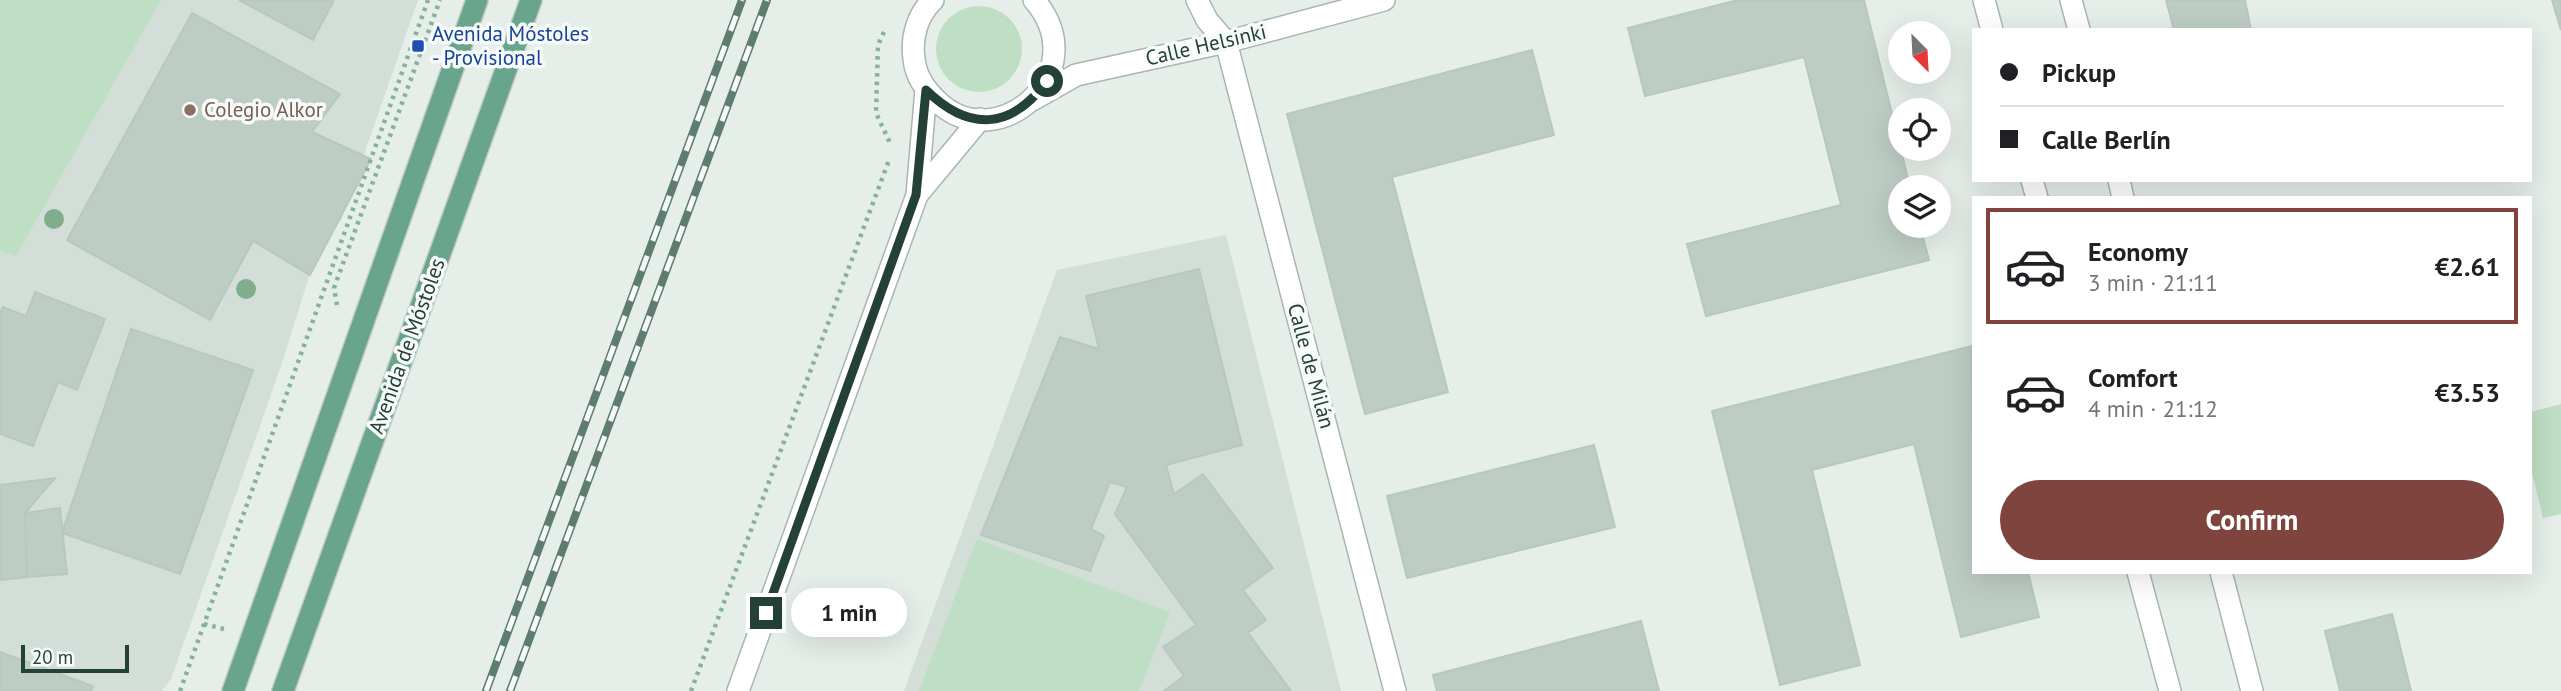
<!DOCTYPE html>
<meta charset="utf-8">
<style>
:root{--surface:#fff;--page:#f6f6f6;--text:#202124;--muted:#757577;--line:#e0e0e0;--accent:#7f443e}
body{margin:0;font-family:"PT Sans",sans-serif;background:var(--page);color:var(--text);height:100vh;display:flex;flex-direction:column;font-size:26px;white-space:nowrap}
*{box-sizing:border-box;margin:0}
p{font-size:23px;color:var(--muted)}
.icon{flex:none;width:38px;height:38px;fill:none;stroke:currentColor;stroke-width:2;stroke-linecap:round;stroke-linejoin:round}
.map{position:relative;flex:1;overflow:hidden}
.details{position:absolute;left:1972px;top:196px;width:560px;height:378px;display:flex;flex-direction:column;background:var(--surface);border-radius:0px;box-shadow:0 7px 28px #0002}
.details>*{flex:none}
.banner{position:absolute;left:1972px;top:28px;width:560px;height:154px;border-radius:0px;box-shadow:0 7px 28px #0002;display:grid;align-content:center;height:154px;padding:0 28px;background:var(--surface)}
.needle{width:46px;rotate:156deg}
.fabs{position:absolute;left:1888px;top:21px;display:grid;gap:14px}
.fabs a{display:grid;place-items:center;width:63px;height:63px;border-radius:50%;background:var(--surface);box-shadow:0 7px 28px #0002;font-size:35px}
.scale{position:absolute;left:21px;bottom:18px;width:108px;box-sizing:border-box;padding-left:7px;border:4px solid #244135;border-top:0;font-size:19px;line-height:24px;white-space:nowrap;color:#244135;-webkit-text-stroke:5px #f6faf8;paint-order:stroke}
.end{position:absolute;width:32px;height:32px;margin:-16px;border:9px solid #244135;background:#fff;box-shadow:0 0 0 4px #fff}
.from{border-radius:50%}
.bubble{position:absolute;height:49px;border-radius:24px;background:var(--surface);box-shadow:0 7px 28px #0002;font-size:23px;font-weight:700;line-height:49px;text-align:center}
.banner b{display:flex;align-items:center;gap:24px;height:66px;font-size:26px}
.banner b+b{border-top:2px solid var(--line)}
.banner i{width:18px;height:18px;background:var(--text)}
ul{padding:12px 0 0;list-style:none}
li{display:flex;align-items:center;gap:21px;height:116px;margin:0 14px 10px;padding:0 14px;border:4px solid transparent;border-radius:0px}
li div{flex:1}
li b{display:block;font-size:26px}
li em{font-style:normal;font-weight:700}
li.on{border-color:var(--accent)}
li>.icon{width:63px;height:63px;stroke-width:1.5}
.button{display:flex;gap:14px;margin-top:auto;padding:14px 28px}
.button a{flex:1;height:80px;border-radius:42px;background:var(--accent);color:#fff;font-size:28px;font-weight:700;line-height:80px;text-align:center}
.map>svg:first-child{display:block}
.built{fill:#d3ded8}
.green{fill:#bedfc3}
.building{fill:#bdccc4;stroke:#b7c8bf;stroke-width:2}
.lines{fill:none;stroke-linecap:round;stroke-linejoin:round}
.minor-casing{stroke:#a7b7af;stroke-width:24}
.major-casing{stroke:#c2cac6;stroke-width:24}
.path{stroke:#85b29e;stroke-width:4.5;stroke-dasharray:3.5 5;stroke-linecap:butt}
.minor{stroke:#fff;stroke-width:21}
.major{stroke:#69a48d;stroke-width:21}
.rail-casing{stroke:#5e7c70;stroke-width:8}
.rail{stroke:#f6faf8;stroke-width:5;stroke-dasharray:16;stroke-linecap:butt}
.tree{fill:#80ae8c}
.route{stroke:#244135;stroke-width:9}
.transit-dot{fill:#1a4fb4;stroke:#f6faf8;stroke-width:2.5}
.education-dot{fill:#8d6e63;stroke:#f6faf8;stroke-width:2.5}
.labels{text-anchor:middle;stroke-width:7;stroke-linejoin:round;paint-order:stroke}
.transit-label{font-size:21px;fill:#164399;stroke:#f6faf8;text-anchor:start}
.street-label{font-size:21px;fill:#244135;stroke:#f6faf8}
.education-label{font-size:21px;fill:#785e54;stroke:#f6faf8;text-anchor:start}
</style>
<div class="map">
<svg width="2561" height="691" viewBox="0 0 2561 691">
<rect width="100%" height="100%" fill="#e5eee9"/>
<path class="built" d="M0,0H418L341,220L320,241L283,360L212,563L171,679L162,691H0Z
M1226,235L1341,691H904L1057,270Z"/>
<path class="green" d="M0,0H161L16,256L0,251Z
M936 49a43 43 0 1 1 86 0a43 43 0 1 1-86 0Z
M2561,404V514L2543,518L2531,469V412Z
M977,539L1170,612L1139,691H919Z"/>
<path class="building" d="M239,0H334L313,40Z
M1738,0H1864L1910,187H1900V226H1920L1929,260L1706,316L1687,244L1841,205L1804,57L1645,96L1628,28Z
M2166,0H2245L2251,30H2174Z
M2552,0H2561V30Z
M192,13L340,94L312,132L371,159L310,275L253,241L210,320L67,240Z
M1532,50L1554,135L1392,177L1448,392L1365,414L1287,114Z
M1199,269L1242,445L1166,465L1174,494L1203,474L1273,568L1243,590L1266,620L1248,633L1291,691H1164L1184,676L1163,647L1196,625L1115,514L1127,487L1110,482L1091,529L1104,536L1090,571L981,535L1060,337L1099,349L1086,296Z
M35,292L105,319L77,390L58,382L33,446L0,434V313L3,307L26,316Z
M131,329L253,370L180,574L62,533Z
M1972,346L1974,572H2028L2039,617L1961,637L1914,444L1812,470L1860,665L1780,685L1712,411Z
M1594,445L1615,527L1407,578L1387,496Z
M55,478L25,513L27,577L0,580V485Z
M60,508L67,574L27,577L25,513Z
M2392,614L2411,691H2340L2325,631Z
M1641,621L1659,691H1437L1433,675Z
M0,652L93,686L91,691H0Z"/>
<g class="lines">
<defs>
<path id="minor" d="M933,0C917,15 911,38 914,59C916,77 925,89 937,101C996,159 1097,73 1034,0
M1197,0L1207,20L1226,42L1395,691
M1984,0L1992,30
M2071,0L2079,30
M1032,100L1076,75L1226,42L1384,0
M2032,180L2037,198
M2119,180L2123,198
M917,195L980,119
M2138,572L2170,691
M2221,572L2252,691
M738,691L917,195L926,90"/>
<path id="major" d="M233,691L477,0
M283,691L531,0"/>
</defs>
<use href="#minor" class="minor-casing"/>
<use href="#major" class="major-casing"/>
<path class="path" d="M884,32L878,45L876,113L891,145
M337,305L334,288L440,0
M204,624L224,629
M180,691L428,0
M691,691L889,160"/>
<use href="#minor" class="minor"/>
<use href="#major" class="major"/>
<defs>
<path id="rail" d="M486,691L742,0
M510,691L767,0"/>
</defs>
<use href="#rail" class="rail-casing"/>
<use href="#rail" class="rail"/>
</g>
<g class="tree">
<circle cx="54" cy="219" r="10"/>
<circle cx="246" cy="289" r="10"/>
</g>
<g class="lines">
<path class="route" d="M766,613L916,195L926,90C969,132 1011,130 1047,81"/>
</g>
<rect class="transit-dot" x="411" y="39" width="14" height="14" rx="3.5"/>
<circle class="education-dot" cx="190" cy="110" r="7"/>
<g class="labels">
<g class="transit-label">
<text x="432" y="41">Avenida Móstoles<tspan x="432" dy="24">- Provisional</tspan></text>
</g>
<g class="street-label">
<text transform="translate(1206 45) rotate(-13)" y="7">Calle Helsinki</text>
<text transform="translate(407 346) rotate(-70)" y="7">Avenida de Móstoles</text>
<text transform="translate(1311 366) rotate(75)" y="7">Calle de Milán</text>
</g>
<g class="education-label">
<text x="204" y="117">Colegio Alkor</text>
</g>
</g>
</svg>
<div class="fabs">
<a><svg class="needle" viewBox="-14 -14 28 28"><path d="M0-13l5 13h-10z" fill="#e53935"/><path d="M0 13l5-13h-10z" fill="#757577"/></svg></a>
<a><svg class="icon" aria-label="locate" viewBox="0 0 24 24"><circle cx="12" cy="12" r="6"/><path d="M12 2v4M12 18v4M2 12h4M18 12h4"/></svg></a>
<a><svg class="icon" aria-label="layers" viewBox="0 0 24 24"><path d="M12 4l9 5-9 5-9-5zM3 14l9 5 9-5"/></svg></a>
</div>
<div class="scale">20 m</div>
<i class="end from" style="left:1047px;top:81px"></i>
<i class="end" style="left:766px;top:613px"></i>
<div class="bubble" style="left:791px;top:588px;width:116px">1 min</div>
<div class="banner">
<b><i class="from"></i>Pickup</b>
<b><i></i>Calle Berlín</b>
</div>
<section class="details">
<ul>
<li class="on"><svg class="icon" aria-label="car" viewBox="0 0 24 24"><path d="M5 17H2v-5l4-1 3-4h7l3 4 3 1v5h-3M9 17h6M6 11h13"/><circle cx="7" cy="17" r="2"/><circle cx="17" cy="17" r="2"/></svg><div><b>Economy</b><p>3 min · 21:11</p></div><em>€2.61</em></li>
<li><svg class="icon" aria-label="car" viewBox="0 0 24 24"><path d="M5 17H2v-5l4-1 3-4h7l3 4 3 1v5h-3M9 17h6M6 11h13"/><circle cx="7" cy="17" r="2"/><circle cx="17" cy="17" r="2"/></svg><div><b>Comfort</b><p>4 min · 21:12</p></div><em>€3.53</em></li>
</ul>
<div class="button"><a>Confirm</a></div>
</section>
</div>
